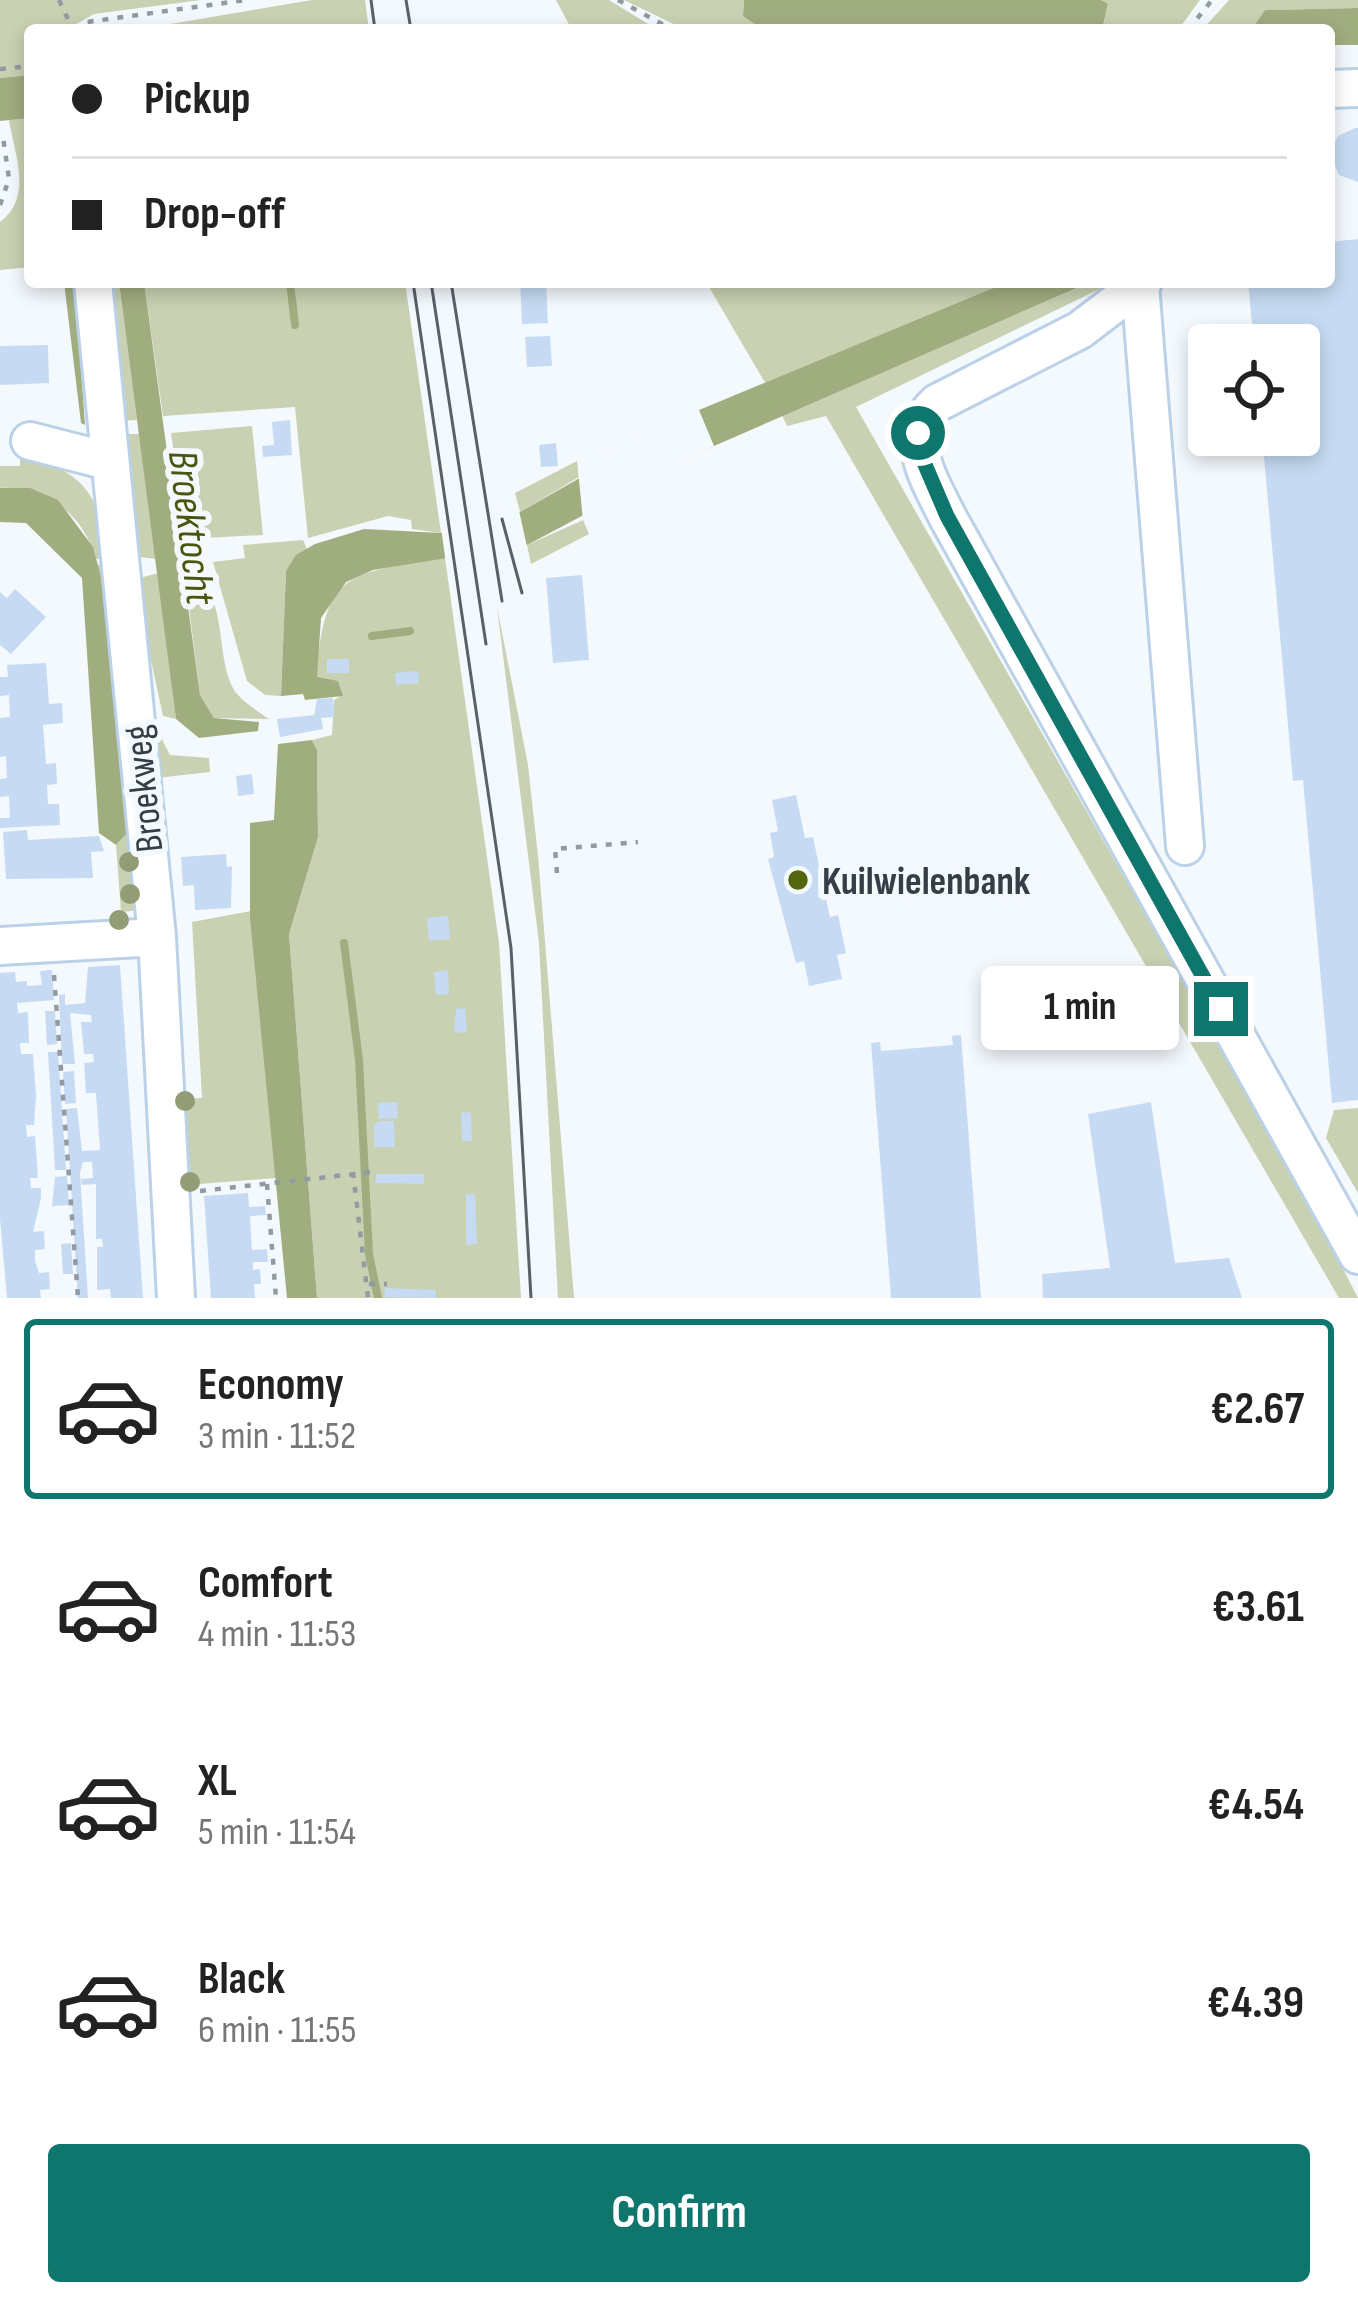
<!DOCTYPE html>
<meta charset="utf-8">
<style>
:root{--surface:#fff;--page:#f2f2f2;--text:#222;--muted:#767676;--line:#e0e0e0;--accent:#0f766e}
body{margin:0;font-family:"Sofia Sans Condensed",sans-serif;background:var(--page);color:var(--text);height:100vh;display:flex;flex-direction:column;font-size:45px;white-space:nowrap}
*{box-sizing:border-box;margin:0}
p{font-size:39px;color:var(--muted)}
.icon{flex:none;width:66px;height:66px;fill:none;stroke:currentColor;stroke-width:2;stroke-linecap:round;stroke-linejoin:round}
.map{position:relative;height:1298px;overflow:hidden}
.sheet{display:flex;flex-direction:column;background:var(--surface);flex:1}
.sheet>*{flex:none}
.guide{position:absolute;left:24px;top:24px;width:1311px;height:264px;border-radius:12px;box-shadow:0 6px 18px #0003;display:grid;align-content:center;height:264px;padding:0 48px;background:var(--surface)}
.tools{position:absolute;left:1188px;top:324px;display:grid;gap:24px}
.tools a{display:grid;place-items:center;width:132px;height:132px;border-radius:12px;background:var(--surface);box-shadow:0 6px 18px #0003;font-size:60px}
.end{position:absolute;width:54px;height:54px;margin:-27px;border:15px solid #0f766e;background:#fff;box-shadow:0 0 0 6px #fff}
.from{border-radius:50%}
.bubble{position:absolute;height:84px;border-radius:12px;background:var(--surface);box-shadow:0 6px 18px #0003;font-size:39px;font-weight:700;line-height:84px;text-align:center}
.guide b{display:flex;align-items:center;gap:42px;height:114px;font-size:45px}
.guide b+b{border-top:3px solid var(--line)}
.guide i{width:30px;height:30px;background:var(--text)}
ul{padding:21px 0 0;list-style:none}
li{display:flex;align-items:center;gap:36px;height:180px;margin:0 24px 18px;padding:0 24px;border:6px solid transparent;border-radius:12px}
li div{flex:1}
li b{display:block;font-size:45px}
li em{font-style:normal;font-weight:700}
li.selected{border-color:var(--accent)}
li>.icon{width:108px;height:108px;stroke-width:1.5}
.primary-button{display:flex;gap:24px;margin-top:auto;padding:24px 48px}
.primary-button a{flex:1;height:138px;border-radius:12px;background:var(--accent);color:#fff;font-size:48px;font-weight:700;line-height:138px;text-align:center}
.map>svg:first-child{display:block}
.green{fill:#c8d1b2}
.water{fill:#a0ad7f}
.pier{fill:#f4f9fd}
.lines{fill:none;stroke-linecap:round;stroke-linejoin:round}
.stream{stroke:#a0ad7f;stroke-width:8}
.building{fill:#c6dbf3}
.minor-casing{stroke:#bbd1e8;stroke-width:42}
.path{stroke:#939aa1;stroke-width:4.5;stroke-dasharray:6 9;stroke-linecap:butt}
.minor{stroke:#fff;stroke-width:36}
.tram{stroke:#586068;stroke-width:3}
.tree{fill:#939d75}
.route{stroke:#0f766e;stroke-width:15}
.poi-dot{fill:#55650d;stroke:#f4f9fd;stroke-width:4.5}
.labels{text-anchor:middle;stroke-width:12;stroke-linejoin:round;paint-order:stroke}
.street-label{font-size:39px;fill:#353e47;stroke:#f4f9fd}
.poi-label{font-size:39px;font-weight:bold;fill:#353e47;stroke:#f4f9fd;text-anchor:start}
.water-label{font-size:42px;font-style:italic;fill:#49570e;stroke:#f4f9fd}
</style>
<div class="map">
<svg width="1358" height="1298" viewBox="0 0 1358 1298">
<rect width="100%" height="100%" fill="#f4f9fd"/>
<path class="green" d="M0,0H201L94,14L66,30H30V75L0,78Z
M312,0H365L369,30H135Z
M556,0H609L658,30H572Z
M624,0H744L743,16L763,30H686Z
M1101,0H1200L1178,30H1102L1108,5Z
M1229,0H1358V8L1265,10L1251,30H1202Z
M30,118V267L0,270V222C33,197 15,156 9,120Z
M99,282H119L137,420L115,421Z
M144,282H286L296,330L295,282H405L441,533L412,529L411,520L388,516L308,538L295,407L163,416Z
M706,282H1008L767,386Z
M1090,282H1114L856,407L1307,1198L1358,1298H1339L826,416L787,426L782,415Z
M252,426L263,535L186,539L171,433Z
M129,434H139L158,559L138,557L124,544L118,445Z
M20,453C86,475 98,490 108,558L96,559C83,514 46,485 0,488V466H20Z
M577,461L579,477L520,512L515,493Z
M583,520L589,534L531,564L527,545Z
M303,540L307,549L286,571L281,696L265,695L247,681L213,562L245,558L243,545Z
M445,558L499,943L521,1298H317L289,934L318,837L317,750L312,740L332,735L334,700L342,695L316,678C325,570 346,574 445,558Z
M113,563L141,910L121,912L116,845L127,833L97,565Z
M184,568C234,590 211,663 238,695C246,704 259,712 269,719L214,718L200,695Z
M159,573L176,719L163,716L136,591L139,578Z
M497,607L528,765L538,856L574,1298H558L539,943Z
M151,718L170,755L209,758L210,772L148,779Z
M251,911L276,1178L187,1185L183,1099L202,1098L192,922Z
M1358,1108V1193L1326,1138L1334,1110Z"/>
<path class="water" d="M744,0H1101L1108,4L1102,30H763L743,16Z
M1358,8V45H1329V30H1251L1265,10Z
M30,75V118L0,121V78Z
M64,282H75L85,425L81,423Z
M119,282H144L200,695L214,718L259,722L258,731L199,738L176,719Z
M1008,282H1090L714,446L527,545L373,570L346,582L321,618L317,677L338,681L343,696L305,700L303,694L281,696L286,571L296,555L315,544L364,529L441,533L520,512L699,410Z
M0,488H30L58,500L93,547L104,588L127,833L116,845L99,833L82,578L26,523L0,522Z
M312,740L317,750L318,837L289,934L317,1298H287L250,918V823L274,820L278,744Z"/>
<path class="pier" d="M699,410L714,446L583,520L578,470L666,421Z
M518,506L528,551L446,564L441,527Z"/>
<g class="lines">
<path class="stream" d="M290,282L295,325
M372,636L410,631
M344,943L359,1060L369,1254L378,1298"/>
</g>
<path class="building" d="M1355,128H1358V182L1339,175L1330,153L1338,136Z
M1358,239V1100L1332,1103L1303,780L1293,781L1262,435H1299V345H1254L1248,282H1329V242Z
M520,282H546L548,323L522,324Z
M550,336L552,366L527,367L525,337Z
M48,345L49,383L0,385V346Z
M290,420L292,455L263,457L262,446L274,445L272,422Z
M556,443L558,466L541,467L539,445Z
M582,575L589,660L553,663L546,578Z
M15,589L46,617L11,654L0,645V592L7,598Z
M327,659H349V673H327Z
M46,663L49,704L62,703L63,723L43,725L46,764L56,763L57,784L47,785L48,804H59L60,825L0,828V818H10L9,796L0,797V779L7,778L6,756L0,757V718L10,717L9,695L0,696V677H8L7,665Z
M418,671L419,683L396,685L395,673Z
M333,698L334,717L321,718L323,729L280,737L277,719L314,715L317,699Z
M252,774L254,794L238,796L236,776Z
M796,795L805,838L813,837L830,917L838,915L846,953L837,955L842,979L809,986L804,961L796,963L768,859L774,857L770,833L778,831L772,800Z
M27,830L28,840L99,836L104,851L91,852L93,878L6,879L3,832Z
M226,854L227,867L232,866L231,908L195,910L194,885L183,886L181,857Z
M448,916L450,939L429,941L427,918Z
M120,965L143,1298H111L110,1289L97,1290V1247H103L102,1239H96V1184L82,1185L81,1179L93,1178L92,1162H83L80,1173L88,1298H78L66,1109L77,1108L82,1151L100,1150L96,1093H86L84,1063L94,1062L93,1054H84L81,1022H92L91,1015L70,1013L75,1064H62L59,995L65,994V1005L85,1003L88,967Z
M52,970L54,1000L17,1003L18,1013L28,1012L29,1043H20L21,1054H33L36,1096L34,1125H26L27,1137L35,1136L38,1178H30L31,1188H41V1198L33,1232L44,1231L45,1249L35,1250V1261L39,1273L49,1272L50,1289L40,1290L41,1298H7L0,1219V973L15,972L16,982L27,981V986L42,985L40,971Z
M448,970L449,994L436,995L434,972Z
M465,1008L467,1032L454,1033L456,1009Z
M45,1011H55L57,1044L47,1045Z
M961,1035L981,1298H891L871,1043L880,1042L881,1051L953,1045L952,1036Z
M48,1052H58L66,1170H55Z
M74,1071L76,1103L65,1104L63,1072Z
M397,1102L398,1118L379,1119L378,1103Z
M1151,1102L1175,1263L1229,1258L1242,1298H1043L1042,1274L1110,1268L1088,1114Z
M471,1112L472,1141H462L461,1113Z
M380,1121H394L395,1147H374V1125Z
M376,1174H424V1184L376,1183Z
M67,1176L69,1205L52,1206L55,1177Z
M248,1193L249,1207L265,1206L266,1215L250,1216L252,1250L267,1249L268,1262H253V1270L260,1269L261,1284H254L255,1298H211L204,1196Z
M466,1194L475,1195L477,1244L466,1245Z
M71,1243L73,1274H63L61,1244Z
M385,1288L436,1290L435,1298L384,1297Z"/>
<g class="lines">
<defs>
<path id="minor" d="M1329,89L1358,88
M93,282L157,937L176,1298
M1143,282L1080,330L937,403C901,437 929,479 947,516L1358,1255
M1140,285L1185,846
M30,441L108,461
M0,946L157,937"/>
</defs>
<use href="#minor" class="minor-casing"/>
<path class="path" d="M59,0L73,30
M618,0L673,30
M75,30L87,22L246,0
M1188,30L1212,0
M0,69L30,66
M0,205L9,179L3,137
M557,873L555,849L638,842
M54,975L78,1298
M353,1172L368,1298
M267,1184L276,1298
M200,1191L373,1172
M369,1284H387"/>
<use href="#minor" class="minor"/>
<path class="tram" d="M371,0L375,30
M406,0L411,30
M413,282L511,948L531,1298
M431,282L486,644
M451,282L502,601
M502,519L522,593"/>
</g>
<g class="tree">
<circle cx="129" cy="862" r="10"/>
<circle cx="130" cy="894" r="10"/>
<circle cx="119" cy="920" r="10"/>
<circle cx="185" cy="1101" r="10"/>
<circle cx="190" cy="1182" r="10"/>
</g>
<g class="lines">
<path class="route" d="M918,433L920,453L947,516L1221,1009"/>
</g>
<circle class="poi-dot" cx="798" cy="880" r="12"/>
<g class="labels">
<g class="street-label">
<text transform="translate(142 789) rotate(-96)" y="14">Broekweg</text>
</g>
<g class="poi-label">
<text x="822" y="894">Kuilwielenbank</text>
</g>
<g class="water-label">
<text transform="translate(193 527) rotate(83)" y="15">Broektocht</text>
</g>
</g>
</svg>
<div class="tools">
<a><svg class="icon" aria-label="locate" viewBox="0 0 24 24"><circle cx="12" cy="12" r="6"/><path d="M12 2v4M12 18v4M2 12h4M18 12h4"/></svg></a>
</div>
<i class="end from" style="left:918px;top:433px"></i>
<i class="end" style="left:1221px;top:1009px"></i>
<div class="bubble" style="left:981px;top:966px;width:198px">1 min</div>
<div class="guide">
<b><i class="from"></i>Pickup</b>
<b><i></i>Drop-off</b>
</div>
</div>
<section class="sheet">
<ul>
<li class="selected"><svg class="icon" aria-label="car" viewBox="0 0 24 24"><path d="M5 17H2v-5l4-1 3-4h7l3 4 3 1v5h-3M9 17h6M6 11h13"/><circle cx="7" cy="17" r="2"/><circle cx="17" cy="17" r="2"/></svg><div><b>Economy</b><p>3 min · 11:52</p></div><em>€2.67</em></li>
<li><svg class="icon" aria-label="car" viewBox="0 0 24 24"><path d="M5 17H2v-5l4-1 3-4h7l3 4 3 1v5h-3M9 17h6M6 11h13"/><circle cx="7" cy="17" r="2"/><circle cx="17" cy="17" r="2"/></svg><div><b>Comfort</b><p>4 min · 11:53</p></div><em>€3.61</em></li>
<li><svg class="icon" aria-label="car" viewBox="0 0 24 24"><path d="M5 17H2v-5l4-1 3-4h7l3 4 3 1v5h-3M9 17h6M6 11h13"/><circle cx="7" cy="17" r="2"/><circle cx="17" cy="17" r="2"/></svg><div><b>XL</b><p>5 min · 11:54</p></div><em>€4.54</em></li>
<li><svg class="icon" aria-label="car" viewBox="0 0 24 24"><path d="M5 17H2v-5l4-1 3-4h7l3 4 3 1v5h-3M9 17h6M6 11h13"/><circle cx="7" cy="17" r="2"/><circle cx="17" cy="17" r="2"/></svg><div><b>Black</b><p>6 min · 11:55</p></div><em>€4.39</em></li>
</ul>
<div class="primary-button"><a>Confirm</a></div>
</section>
